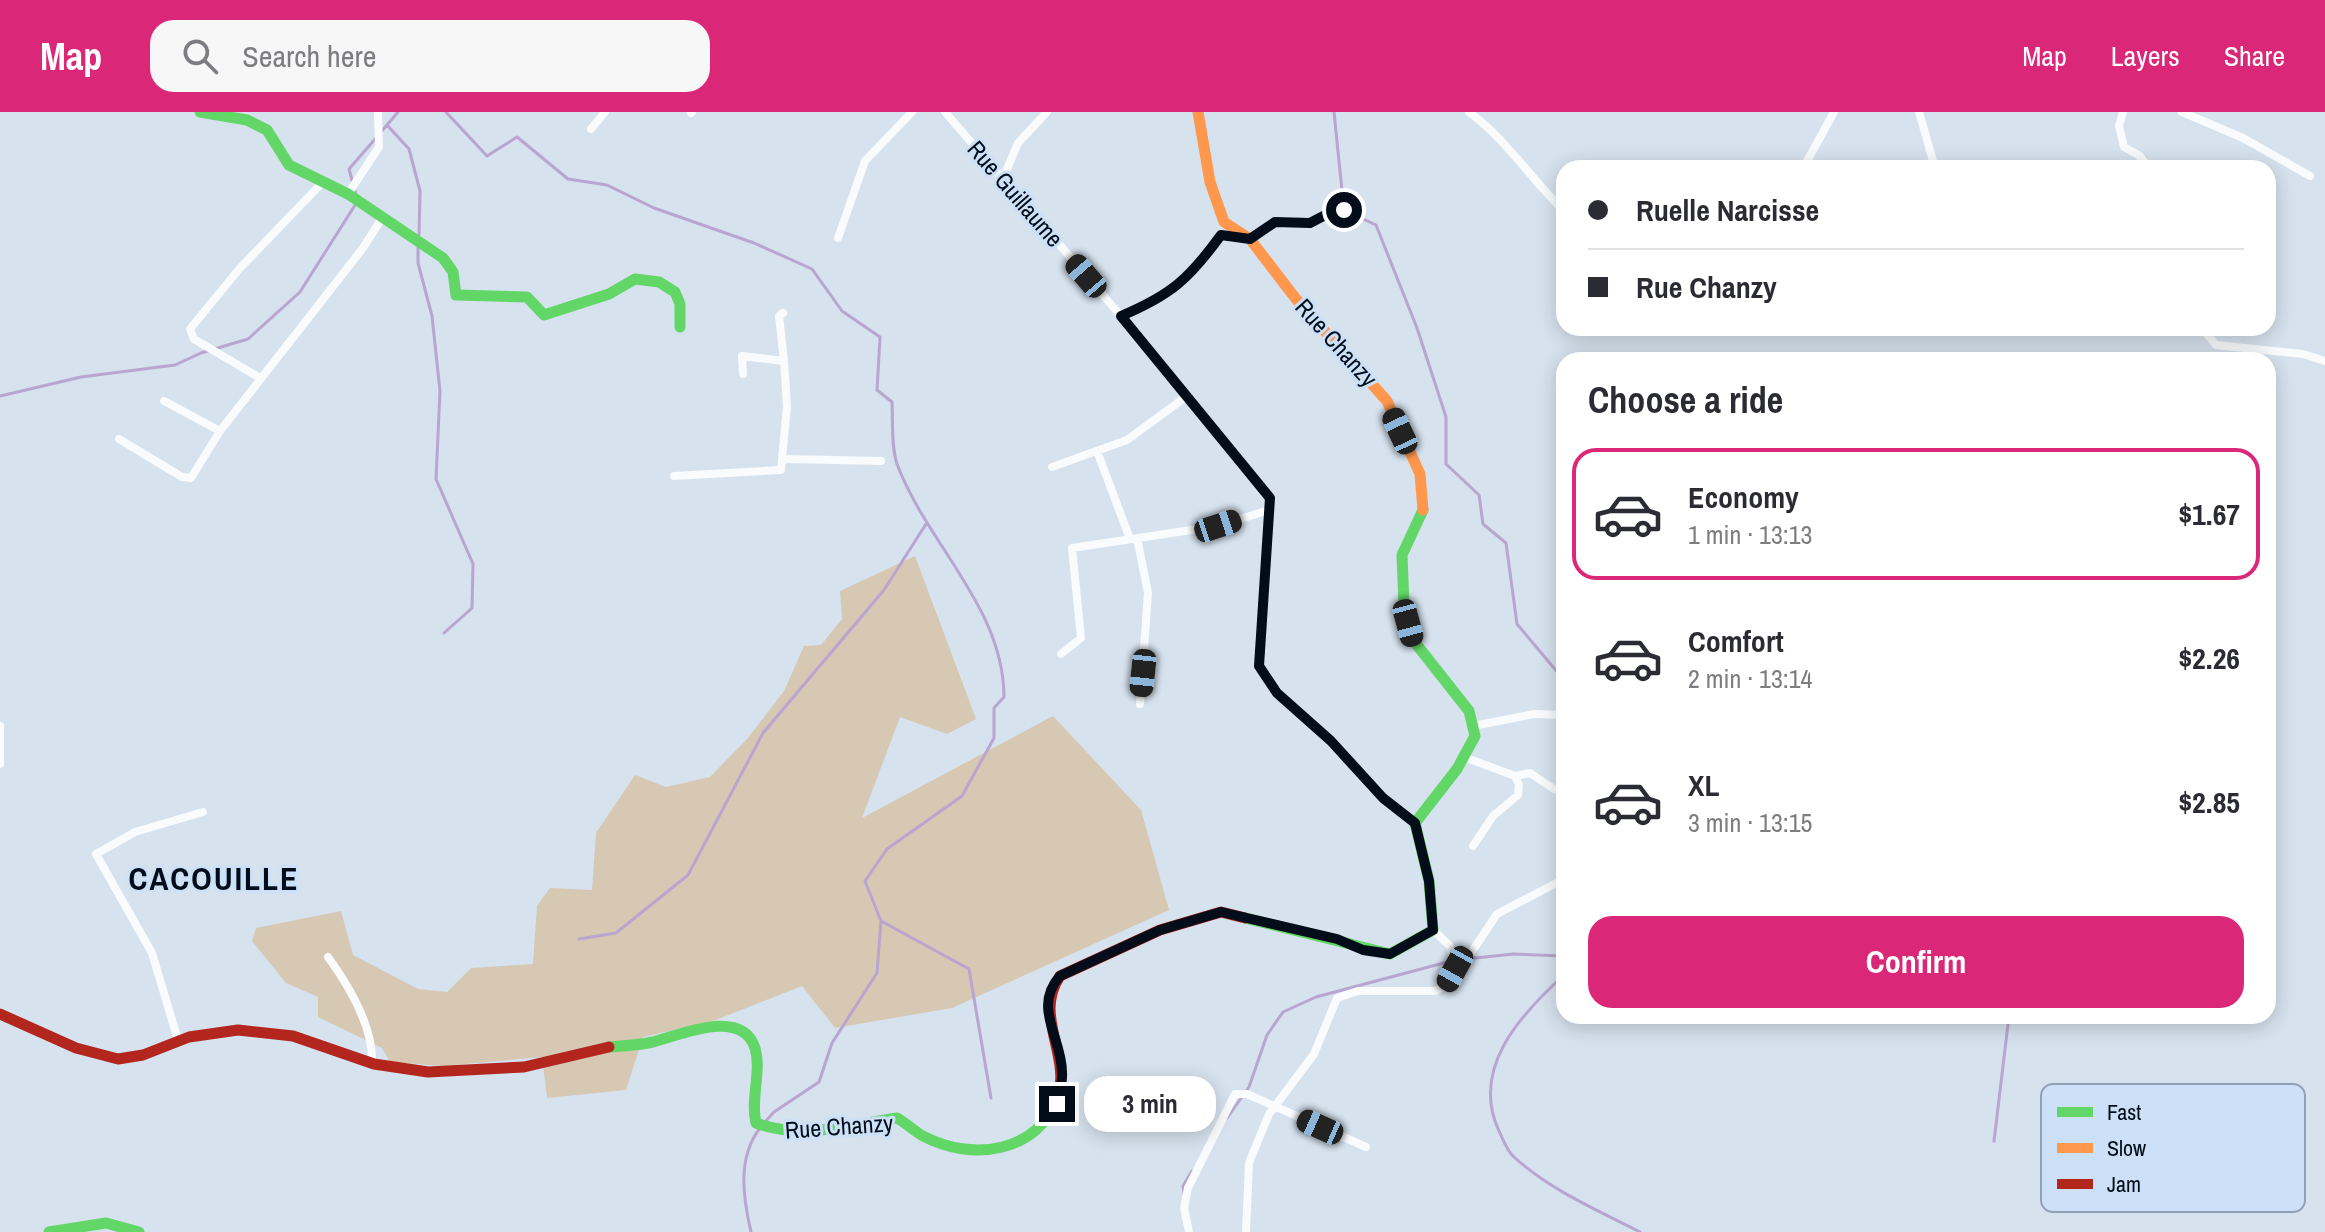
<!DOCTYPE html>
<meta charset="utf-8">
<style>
:root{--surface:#fff;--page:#f7f7f7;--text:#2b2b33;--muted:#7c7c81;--line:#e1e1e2;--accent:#db2777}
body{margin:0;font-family:"Archivo Narrow",sans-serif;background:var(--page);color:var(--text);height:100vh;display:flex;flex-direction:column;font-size:30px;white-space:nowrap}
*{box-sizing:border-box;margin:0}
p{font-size:26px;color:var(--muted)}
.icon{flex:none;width:44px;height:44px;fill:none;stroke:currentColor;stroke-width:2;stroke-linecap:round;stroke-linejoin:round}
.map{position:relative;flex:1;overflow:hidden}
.details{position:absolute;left:1556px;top:240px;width:720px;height:672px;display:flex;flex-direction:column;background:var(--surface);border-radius:24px;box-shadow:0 4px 20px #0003}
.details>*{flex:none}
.banner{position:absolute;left:1556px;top:48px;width:720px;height:176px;border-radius:24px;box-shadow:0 4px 20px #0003;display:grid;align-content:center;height:176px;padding:0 32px;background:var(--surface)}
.end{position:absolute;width:36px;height:36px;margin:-18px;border:10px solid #030d1a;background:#fff;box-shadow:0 0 0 4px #fff}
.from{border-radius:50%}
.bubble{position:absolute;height:56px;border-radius:24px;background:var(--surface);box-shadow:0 4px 20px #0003;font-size:26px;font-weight:700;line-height:56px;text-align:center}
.car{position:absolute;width:24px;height:48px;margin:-24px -12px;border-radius:10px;box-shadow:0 0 6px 2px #0007;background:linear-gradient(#222 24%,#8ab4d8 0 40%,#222 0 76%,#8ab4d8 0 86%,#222 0)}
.banner b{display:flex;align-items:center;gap:28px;height:76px;font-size:30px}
.banner b+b{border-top:2px solid var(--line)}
.banner i{width:20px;height:20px;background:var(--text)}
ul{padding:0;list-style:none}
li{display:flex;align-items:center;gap:24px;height:132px;margin:0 16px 12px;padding:0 16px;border:4px solid transparent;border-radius:24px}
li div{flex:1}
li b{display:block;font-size:30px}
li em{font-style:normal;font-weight:700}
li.selected{border-color:var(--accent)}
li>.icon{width:72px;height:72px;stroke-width:1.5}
h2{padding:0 32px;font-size:36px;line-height:96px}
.cta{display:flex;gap:16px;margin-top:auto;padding:16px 32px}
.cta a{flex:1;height:92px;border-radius:24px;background:var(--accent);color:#fff;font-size:32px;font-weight:700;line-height:92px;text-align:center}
header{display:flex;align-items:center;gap:48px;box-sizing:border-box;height:112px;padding:0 40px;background:var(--accent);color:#fff}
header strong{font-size:38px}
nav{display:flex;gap:44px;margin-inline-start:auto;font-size:28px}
.search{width:560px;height:72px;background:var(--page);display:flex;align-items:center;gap:20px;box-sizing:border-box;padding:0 28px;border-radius:24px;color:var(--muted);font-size:30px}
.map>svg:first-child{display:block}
.green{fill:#d7c8b4}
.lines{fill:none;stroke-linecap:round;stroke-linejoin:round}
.stream{stroke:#b9a5cf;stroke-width:3}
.street{stroke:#f9fbfc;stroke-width:8}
.fast{stroke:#63d668;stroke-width:11}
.slow{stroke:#ff974d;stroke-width:11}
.jam{stroke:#b3261e;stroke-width:11}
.route{stroke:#030d1a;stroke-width:10}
.labels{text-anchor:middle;stroke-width:6;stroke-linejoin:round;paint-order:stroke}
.street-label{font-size:24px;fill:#030d1a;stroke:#cce1f8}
.district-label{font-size:32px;font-weight:bold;letter-spacing:2px;fill:#030d1a;stroke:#cce1f8}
.key{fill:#cce1f8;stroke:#90a1b5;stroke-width:2}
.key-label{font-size:22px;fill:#030d1a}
</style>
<header>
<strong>Map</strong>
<div class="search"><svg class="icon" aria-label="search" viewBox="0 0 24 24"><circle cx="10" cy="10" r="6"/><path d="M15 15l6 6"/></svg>Search here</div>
<nav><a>Map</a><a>Layers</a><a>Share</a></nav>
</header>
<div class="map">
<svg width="2325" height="1120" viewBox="0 0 2325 1120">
<rect width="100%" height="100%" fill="#d6e2ee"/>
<path class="green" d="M915,444L976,607L947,622L900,605L862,706L1053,604L1141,698L1169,798L952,896L835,916L802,874L713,909L643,925L626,978L547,986L542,945L444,954L390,950L382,936L318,905V885L286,871L252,829L256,816L341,799L353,843L418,877L447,880L471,856L533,852L537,794L550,776L592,778L596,721L635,663L666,675L710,665L747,627L784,579L804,534L821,533L842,507L840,479Z"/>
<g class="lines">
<path class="stream" d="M446,0L487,44L517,25L568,67L607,73L654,96L754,131L812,157L842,199L880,225L877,278L892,290C893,309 891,334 897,352C927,432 1004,496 1004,585L994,596V626L962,684L887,737L865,769L881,809L877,861L832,931L819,970L774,1000L765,1010
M1334,0L1344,98L1376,113L1417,216L1446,305V352L1479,383L1483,412L1506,431L1517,512L1564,568
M387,13L409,37L420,79L419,123
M381,20L398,0
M356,83L349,57L376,26
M418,135V151L432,204L440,279L436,367L473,452L472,496L444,521
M0,284L81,265L175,253L201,241L248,227L300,180L357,90
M881,809L969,857L991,986
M579,827L616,821L688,763L763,621L884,478L926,412
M1466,847L1513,842L1564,844
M1564,863C1520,903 1470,957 1499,1019C1503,1027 1507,1039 1514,1045C1550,1078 1597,1098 1640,1120
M1227,1006L1249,975L1267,923L1283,900L1316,885L1451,849
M1994,1029L2009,904
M1184,1081L1183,1074L1192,1059
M751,1120C743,1085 737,1046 760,1016"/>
<path class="street" d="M945,0L1121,204L1270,386L1259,554L1277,581L1331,629L1383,686L1415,711
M1469,0C1507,28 1531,67 1564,99
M1919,0L1935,56
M2123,0L2119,14L2124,35L2140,44L2148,56
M2182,0L2243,26L2310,64
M691,1L692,0
M591,17L605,0
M1806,51L1834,0
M1002,69L1018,31L1047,0
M348,82L379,35L378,0
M838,126L865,49L912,0
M1121,204C1171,182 1189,167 1221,123L1250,127L1275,110L1310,111L1333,99L1344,98
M2202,216L2216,233L2303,242L2325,249
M743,262L742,244L784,249L779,204L783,201
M260,266L194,227L190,217L240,156L323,70
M164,289L220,319L363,136L382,106
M119,327L182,365L191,366L220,319
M1097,339L1130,427
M785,347L881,349
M1052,355L1127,328L1187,284
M674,364L781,358L787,294L784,249
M1137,426L1148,481L1140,592
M1061,542L1081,526L1072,436L1218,414L1269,398
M0,614V652
M1473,614L1534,602L1564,603
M1464,645L1515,664L1530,661L1554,677
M1473,734L1493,704L1518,683L1519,673L1515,664
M328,845C349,874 373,913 372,950
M1453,848L1471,841L1497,802L1564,767
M178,928L152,841L96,742L135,720L203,700
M1189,1120L1184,1096L1188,1076L1235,982H1247L1366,1035
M1246,1120L1249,1051L1269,1002L1314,942L1337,886L1358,879H1435L1446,873L1455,857L1450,834L1433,818"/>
<path class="fast" d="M200,0L247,8L267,18L289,53L348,82L443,146L453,160L456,183L527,185L544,203L609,182L635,167L659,170L675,180L680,192V215
M1245,806L1390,842L1433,818L1429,769L1415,711L1457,657L1475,624L1469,599L1413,528L1404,494L1402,443L1423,398
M609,935C624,934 639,933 653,930C680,923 742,895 755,936C762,960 750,986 756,1011C802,1028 850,1013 897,1006C906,1011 914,1019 923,1024C972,1050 1038,1041 1058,985
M49,1120L106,1111L139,1120"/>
<path class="slow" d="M1198,0L1210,70L1224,110L1250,127L1296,187L1387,289L1420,362L1423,398"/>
<path class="jam" d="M0,902L76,936L118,947L143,943L189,925L238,918L293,924L374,952L428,960L524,955L609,935
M1058,985C1071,943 1033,903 1060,864L1160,818L1221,800L1245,806"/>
</g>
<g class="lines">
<path class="route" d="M1057,992C1059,982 1063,970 1062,960C1062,926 1032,895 1060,864L1160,818L1221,800L1337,827L1363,838L1390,842L1433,818L1429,769L1415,711L1383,686L1331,629L1277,581L1259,554L1270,386L1121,204C1171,183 1189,167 1221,123L1250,127L1275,110L1310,111L1333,99L1344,98"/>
</g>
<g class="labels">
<g class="street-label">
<text transform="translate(1015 82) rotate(49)" y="8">Rue Guillaume</text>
<text transform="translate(1336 231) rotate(48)" y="8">Rue Chanzy</text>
<text transform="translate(839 1015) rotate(-4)" y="8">Rue Chanzy</text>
</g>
<g class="district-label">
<text x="214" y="778">CACOUILLE</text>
</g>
</g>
<rect x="2041" y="972" width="264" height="128" rx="12" class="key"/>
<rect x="2057" y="995" width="36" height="10" fill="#63d668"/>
<rect x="2057" y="1031" width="36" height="10" fill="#ff974d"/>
<rect x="2057" y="1067" width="36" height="10" fill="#b3261e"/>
<g class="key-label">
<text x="2107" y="1008">Fast</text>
<text x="2107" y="1044">Slow</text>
<text x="2107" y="1080">Jam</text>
</g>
</svg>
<i class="end from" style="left:1344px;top:98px"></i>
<i class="end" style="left:1057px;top:992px"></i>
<div class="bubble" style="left:1084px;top:964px;width:132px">3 min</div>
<i class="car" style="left:1086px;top:164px;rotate:319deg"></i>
<i class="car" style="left:1400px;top:319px;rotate:335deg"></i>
<i class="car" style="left:1218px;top:414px;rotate:72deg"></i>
<i class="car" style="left:1408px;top:511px;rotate:165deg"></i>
<i class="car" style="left:1143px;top:561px;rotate:186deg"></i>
<i class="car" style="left:1455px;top:857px;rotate:209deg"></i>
<i class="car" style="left:1320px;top:1015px;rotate:294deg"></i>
<div class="banner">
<b><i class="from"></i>Ruelle Narcisse</b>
<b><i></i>Rue Chanzy</b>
</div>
<section class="details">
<h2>Choose a ride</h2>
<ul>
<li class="selected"><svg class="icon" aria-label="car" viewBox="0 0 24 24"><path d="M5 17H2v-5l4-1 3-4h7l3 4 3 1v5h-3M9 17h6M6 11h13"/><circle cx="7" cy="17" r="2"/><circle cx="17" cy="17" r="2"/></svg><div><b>Economy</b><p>1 min · 13:13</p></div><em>$1.67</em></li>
<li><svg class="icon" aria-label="car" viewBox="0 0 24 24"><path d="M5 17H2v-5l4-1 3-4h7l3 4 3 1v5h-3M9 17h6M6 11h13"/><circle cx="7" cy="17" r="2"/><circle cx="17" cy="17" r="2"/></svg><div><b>Comfort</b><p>2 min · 13:14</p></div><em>$2.26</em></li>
<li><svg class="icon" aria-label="car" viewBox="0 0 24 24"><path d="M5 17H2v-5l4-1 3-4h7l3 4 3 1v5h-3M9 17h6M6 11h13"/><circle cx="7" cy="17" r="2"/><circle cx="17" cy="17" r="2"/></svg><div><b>XL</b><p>3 min · 13:15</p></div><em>$2.85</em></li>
</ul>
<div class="cta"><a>Confirm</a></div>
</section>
</div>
